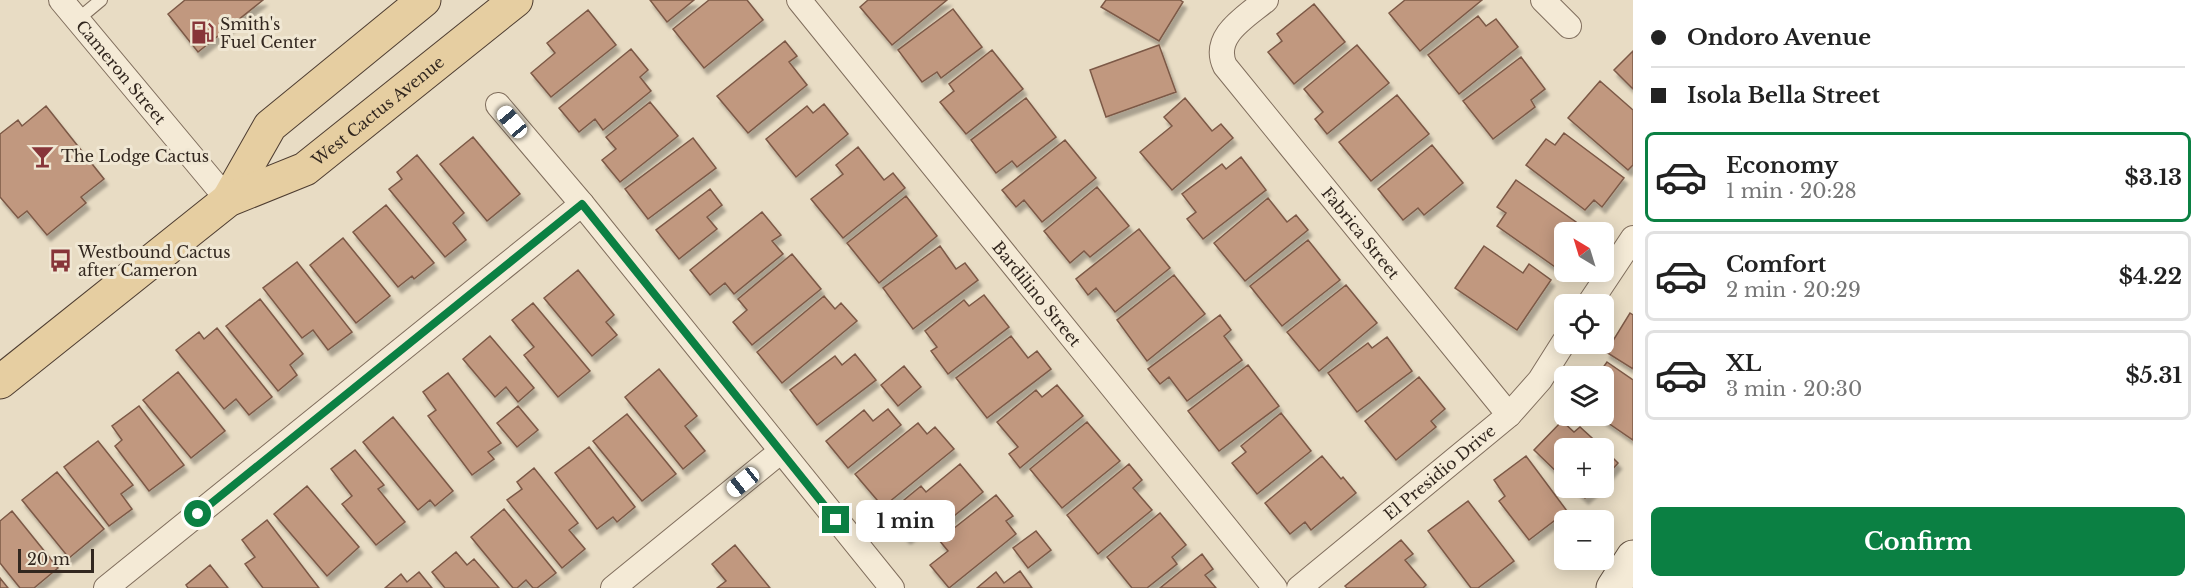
<!DOCTYPE html>
<meta charset="utf-8">
<style>
:root{--surface:#fff;--page:#f6f6f6;--text:#222;--muted:#767676;--line:#e0e0e0;--accent:#0b8043}
body{margin:0;font-family:"Libre Baskerville",serif;background:var(--page);color:var(--text);height:100vh;display:flex;flex-direction:column;font-size:22px;white-space:nowrap}
*{box-sizing:border-box;margin:0}
p{font-size:20px;color:var(--muted)}
.icon{flex:none;width:33px;height:33px;fill:none;stroke:currentColor;stroke-width:2;stroke-linecap:round;stroke-linejoin:round}
.map{position:relative;flex:1;overflow:hidden}
.side{display:flex;flex-direction:column;background:var(--surface);width:570px}
.side>*{flex:none}
.banner{display:grid;align-content:center;height:132px;padding:0 18px;background:var(--surface)}
.needle{width:39px;rotate:322deg}
.controls{position:absolute;left:1554px;top:222px;display:grid;gap:12px}
.controls a{display:grid;place-items:center;width:60px;height:60px;border-radius:9px;background:var(--surface);box-shadow:0 3px 15px #0003;font-size:30px}
.scale{position:absolute;left:18px;bottom:15px;width:76px;box-sizing:border-box;padding-left:6px;border:3px solid #32271f;border-top:0;font-size:16px;line-height:21px;white-space:nowrap;color:#32271f;-webkit-text-stroke:4px #f0e7d3;paint-order:stroke}
.end{position:absolute;width:27px;height:27px;margin:-14px;border:8px solid #0b8043;background:#fff;box-shadow:0 0 0 3px #fff}
.from{border-radius:50%}
.bubble{position:absolute;height:42px;border-radius:9px;background:var(--surface);box-shadow:0 3px 15px #0003;font-size:20px;font-weight:700;line-height:42px;text-align:center}
.car{position:absolute;width:18px;height:36px;margin:-18px -9px;border-radius:8px;box-shadow:0 0 4px 2px #0007;background:linear-gradient(#fff 24%,#345 0 40%,#fff 0 76%,#345 0 86%,#fff 0)}
.banner b{display:flex;align-items:center;gap:21px;height:57px;font-size:22px}
.banner b+b{border-top:2px solid var(--line)}
.banner i{width:15px;height:15px;background:var(--text)}
ul{padding:0;list-style:none}
li{display:flex;align-items:center;gap:18px;height:90px;margin:0 12px 9px;padding:0 6px;border:3px solid var(--line);border-radius:9px}
li div{flex:1}
li b{display:block;font-size:22px}
li em{font-style:normal;font-weight:700}
li.current{border-color:var(--accent)}
li>.icon{width:54px;height:54px;stroke-width:1.5}
.button{display:flex;gap:12px;margin-top:auto;padding:12px 18px}
.button a{flex:1;height:69px;border-radius:9px;background:var(--accent);color:#fff;font-size:24px;font-weight:700;line-height:69px;text-align:center}
main{display:flex;flex:1;min-height:0}
.map>svg:first-child{display:block}
.building{fill:#c1987f;stroke:#7c5946;stroke-width:1.5;filter:url(#shadow)}
.lines{fill:none;stroke-linecap:round;stroke-linejoin:round}
.lane-casing{stroke:#806e5d;stroke-width:14}
.street-casing{stroke:#806e5d;stroke-width:26}
.secondary-casing{stroke:#625040;stroke-width:35}
.primary-casing{stroke:#4e3d31;stroke-width:35}
.lane{stroke:#f4ead6;stroke-width:12}
.street{stroke:#f4ead6;stroke-width:24}
.secondary{stroke:#f4ead6;stroke-width:33}
.primary{stroke:#e6cea1;stroke-width:33}
.route{stroke:#0b8043;stroke-width:8}
.labels{text-anchor:middle;stroke-width:6;stroke-linejoin:round;paint-order:stroke}
.poi-label{font-size:16px;fill:#32271f;stroke:#f0e7d3;text-anchor:start}
.street-label{font-size:16px;fill:#32271f;stroke:#f0e7d3}
</style>
<main>
<div class="map">
<svg width="1633" height="588" viewBox="0 0 1633 588">
<defs>
<filter id="shadow"><feDropShadow dx="3.5" dy="6" stdDeviation="1.5" flood-color="#0004"/></filter>
</defs>
<rect width="100%" height="100%" fill="#e8dcc4"/>
<path class="building" d="M185,0H263L198,52L168,14Z
M650,0H694L667,22Z
M709,0H747L763,20L704,68L673,29Z
M868,0H947L892,45L860,7Z
M1106,0H1180L1183,2L1159,41L1101,7Z
M1405,0H1482L1420,51L1389,13Z
M1314,4L1345,42L1294,84L1268,52L1282,41L1277,34Z
M953,9L982,47L941,78L937,72L922,82L898,50Z
M588,10L616,45L551,97L531,73L555,53L547,43Z
M1478,16L1486,26L1496,19L1518,47L1459,94L1428,55Z
M785,41L797,56L789,62L807,85L748,133L717,96Z
M1159,45L1176,92L1106,117L1090,70Z
M1357,45L1389,83L1327,134L1315,119L1323,112L1304,89Z
M631,49L648,70L640,77L651,91L603,130L595,119L579,132L559,108Z
M992,50L1023,89L966,134L940,102L954,91L949,84Z
M1633,51V89L1614,70Z
M1521,57L1545,89L1531,100L1535,107L1493,139L1463,101Z
M1600,81L1633,110V165L1628,170L1568,118Z
M1397,95L1429,134L1371,181L1339,142Z
M1026,98L1056,137L1017,167L1012,161L996,173L971,140Z
M1185,98L1212,131L1221,124L1233,138L1172,190L1140,152L1172,126L1164,117Z
M650,102L678,136L620,182L602,160L616,149L606,137Z
M824,104L848,134L796,177L766,139L807,106L813,113Z
M46,106L104,179L81,197L86,203L47,235L27,211L18,218L0,197V134L18,120L22,126Z
M1564,133L1624,178L1602,207L1594,200L1585,210L1526,165L1546,139L1555,145Z
M473,137L520,194L487,221L440,164Z
M693,138L716,168L648,219L625,189Z
M1065,140L1096,178L1042,222L1024,200L1016,207L1002,190Z
M1432,145L1463,183L1424,215L1418,208L1403,220L1378,189Z
M858,147L884,180L893,173L905,188L843,238L811,199L843,174L836,165Z
M417,155L464,213L453,223L466,240L445,257L389,189L402,179L397,172Z
M1241,157L1266,190L1203,239L1187,219L1196,212L1182,194L1222,164L1226,169Z
M1516,180L1576,222L1570,232H1564V260L1558,269L1497,226L1506,213L1497,207Z
M1097,187L1129,226L1090,257L1084,251L1070,263L1044,231Z
M710,189L722,205L707,217L717,229L679,259L656,230Z
M906,196L937,236L879,283L847,243Z
M1268,198L1287,222L1296,215L1308,230L1245,281L1214,243Z
M386,205L434,263L414,279L412,276L398,287L353,232Z
M762,212L781,235L772,241L783,254L734,294L725,283L710,295L690,270Z
M1139,229L1170,268L1115,312L1096,288L1088,295L1076,279Z
M343,238L390,296L356,323L310,265Z
M1308,240L1340,280L1282,326L1250,286Z
M940,246L956,269L965,263L978,280L913,329L883,288Z
M1484,246L1523,273L1529,264L1551,280L1517,330L1455,288Z
M792,254L821,289L752,345L733,322L747,310L738,299Z
M297,262L352,332L328,350L313,330L302,338L263,288Z
M578,270L614,315L606,322L617,335L592,356L544,298Z
M1174,275L1205,314L1147,361L1117,320Z
M1346,285L1377,323L1319,371L1287,332Z
M984,295L1009,327L948,374L931,351L937,347L925,331L964,300L969,306Z
M824,296L835,309L841,303L857,321L782,383L757,352Z
M260,299L303,354L290,365L297,375L278,391L226,326Z
M533,303L590,371L558,397L524,355L534,347L512,320Z
M1630,313L1633,315V369L1606,352Z
M1220,315L1231,330L1224,336L1242,360L1187,401L1169,377L1160,384L1148,369Z
M217,328L272,397L249,415L236,399L224,409L176,350L199,332L204,339Z
M490,336L534,388L518,402L506,387L495,397L463,359Z
M1011,336L1028,358L1037,351L1051,369L987,418L956,378Z
M1387,337L1412,371L1357,412L1328,373L1368,343L1372,348Z
M855,354L876,380L817,425L790,390L835,356L842,365Z
M1607,362L1633,380V440L1598,416H1604V376H1597Z
M1248,365L1279,406L1219,451L1188,411Z
M904,366L921,387L898,406L881,385Z
M659,369L697,416L685,426L705,451L683,469L625,397Z
M178,372L225,431L191,458L143,400Z
M448,373L501,443L488,452L494,459L472,475L428,416L436,410L423,392Z
M1419,377L1445,409L1431,421L1436,427L1396,460L1365,421Z
M1057,385L1083,416L1020,468L1009,454L1018,447L997,422L1036,390L1042,397Z
M139,406L184,465L149,491L115,446L122,440L112,426Z
M518,406L538,430L517,447L497,423Z
M888,409L901,425L848,468L826,441L864,410L873,421Z
M1281,413L1311,451L1257,494L1232,463L1246,452L1241,446Z
M627,414L676,474L642,501L593,441Z
M393,417L453,491L435,506L430,500L418,510L363,442Z
M1562,421L1574,432L1580,427L1603,448H1564V479L1534,450Z
M1087,422L1120,461L1062,508L1030,469Z
M918,423L927,434L935,427L954,449L883,507L855,474Z
M98,441L133,485L121,494L132,509L109,526L64,467Z
M589,447L635,507L617,522L613,517L597,529L555,473Z
M1604,449L1618,463L1604,479Z
M355,450L384,485L378,489L405,522L376,545L342,504L352,496L331,469Z
M1322,456L1341,479L1343,477L1356,493L1311,530L1305,522L1290,534L1265,503Z
M1526,456L1567,511L1529,540L1499,501L1505,496L1494,480Z
M960,464L983,492L942,526L934,516L907,538L887,514L921,486L926,492Z
M1129,464L1142,480L1133,488L1152,510L1098,554L1067,515Z
M534,468L578,523L569,530L585,549L562,568L507,500L522,489L517,482Z
M57,472L104,529L69,558L22,500Z
M307,486L359,547L327,576L274,514Z
M1574,488H1596L1585,498Z
M996,495L1013,516L1006,521L1016,534L949,588L930,565L948,551L939,540Z
M1468,501L1514,561L1478,588H1471L1428,531Z
M504,509L556,573L537,588H533L526,580L517,588H513L471,537Z
M12,511L58,568L34,588H20L0,563V521Z
M1160,513L1186,545L1172,557L1177,564L1147,588H1132L1107,557Z
M267,520L319,588H263L245,564L255,557L242,540Z
M1036,531L1051,550L1028,568L1013,548Z
M1401,540L1413,554L1405,560L1426,585L1423,588H1347L1345,586Z
M735,545L770,588H717L726,581L712,564Z
M456,552L467,565L474,559L499,588H445L432,572Z
M1202,554L1213,569L1205,575L1216,588H1160Z
M210,565L228,588H188L186,585Z
M1020,571L1032,588H977L996,572L1004,583Z
M419,572L432,588H385L401,574L407,582Z
M0,578L8,588H0Z"/>
<g class="lines">
<defs>
<path id="lane" d="M77,20L101,0"/>
<g id="street">
<path id="s1" d="M61,0L228,200"/>
<path id="s2" d="M799,0L1275,588"/>
<path id="s3" d="M1266,0C1246,17 1211,36 1225,66L1509,415"/>
<path d="M1543,0L1569,26"/>
<path d="M498,105L582,204L892,588"/>
<path d="M1589,304L1633,238"/>
<path d="M106,588L582,204"/>
<path d="M613,588L780,452"/>
<path id="s4" d="M1299,588L1509,415L1540,380L1564,342"/>
</g>
<path id="secondary" d="M1613,588L1633,557"/>
<g id="primary">
<path d="M228,200L270,126L424,0"/>
<path id="s5" d="M0,382L228,200L305,169L516,0"/>
</g>
</defs>
<use href="#lane" class="lane-casing"/>
<use href="#street" class="street-casing"/>
<use href="#secondary" class="secondary-casing"/>
<use href="#primary" class="primary-casing"/>
<use href="#lane" class="lane"/>
<use href="#street" class="street"/>
<use href="#secondary" class="secondary"/>
<use href="#primary" class="primary"/>
</g>
<g class="lines">
<path class="route" d="M198,514L582,204L836,520"/>
</g>
<defs>
<symbol id="fuel-bare" viewBox="-9 -9 18 18"><path d="M-5.5-6h7V0h2V4h1.3V-2.5L3-4.5l.8-.8L6-3V5H2.5V1h-1V6h-7ZM-4.2-4.7v3.2H.2V-4.7Z" fill="#873539" stroke="#f0e7d3" stroke-width="2.5" paint-order="stroke"/></symbol>
<symbol id="bar-bare" viewBox="-9 -9 18 18"><path d="M-6-5H6L.8 .8V4.5H3.5V6h-7V4.5H-.8V.8Z" fill="#873539" stroke="#f0e7d3" stroke-width="2.5" paint-order="stroke"/></symbol>
<symbol id="bus-bare" viewBox="-9 -9 18 18"><path d="M-5-6H5V4H4V6H2V4H-2V6H-4V4H-5ZM-3.5-4V0h7V-4ZM-3.5 1.2v1.5H-2V1.2ZM2 1.2v1.5H3.5V1.2Z" fill="#873539" stroke="#f0e7d3" stroke-width="2.5" paint-order="stroke"/></symbol>
</defs>
<g fill-rule="evenodd">
<use href="#fuel-bare" x="186" y="16" width="33" height="33"/>
<use href="#bar-bare" x="26" y="140" width="33" height="33"/>
<use href="#bus-bare" x="44" y="244" width="33" height="33"/>
</g>
<g class="labels">
<g class="poi-label">
<text x="220" y="30">Smith's<tspan x="220" dy="18">Fuel Center</tspan></text>
<text x="61" y="162">The Lodge Cactus</text>
<text x="78" y="258">Westbound Cactus<tspan x="78" dy="18">after Cameron</tspan></text>
</g>
<g class="street-label">
<text dy="6" stroke="none"><textPath href="#s1" startOffset="94">Cameron Street</textPath></text>
<text dy="6" stroke="none"><textPath href="#s5" startOffset="468">West Cactus Avenue</textPath></text>
<text dy="6" stroke="none"><textPath href="#s3" startOffset="300">Fabrica Street</textPath></text>
<text dy="6" stroke="none"><textPath href="#s2" startOffset="378">Bardilino Street</textPath></text>
<text dy="6" stroke="none"><textPath href="#s4" startOffset="182">El Presidio Drive</textPath></text>
</g>
</g>
</svg>
<div class="controls">
<a><svg class="needle" viewBox="-14 -14 28 28"><path d="M0-13l5 13h-10z" fill="#e53935"/><path d="M0 13l5-13h-10z" fill="#767676"/></svg></a>
<a><svg class="icon" aria-label="locate" viewBox="0 0 24 24"><circle cx="12" cy="12" r="6"/><path d="M12 2v4M12 18v4M2 12h4M18 12h4"/></svg></a>
<a><svg class="icon" aria-label="layers" viewBox="0 0 24 24"><path d="M12 4l9 5-9 5-9-5zM3 14l9 5 9-5"/></svg></a>
<a>+</a>
<a>−</a>
</div>
<div class="scale">20 m</div>
<i class="end from" style="left:198px;top:514px"></i>
<i class="end" style="left:836px;top:520px"></i>
<div class="bubble" style="left:856px;top:500px;width:99px">1 min</div>
<i class="car" style="left:512px;top:122px;rotate:320deg"></i>
<i class="car" style="left:743px;top:482px;rotate:231deg"></i>
</div>
<section class="side">
<div class="banner">
<b><i class="from"></i>Ondoro Avenue</b>
<b><i></i>Isola Bella Street</b>
</div>
<ul>
<li class="current"><svg class="icon" aria-label="car" viewBox="0 0 24 24"><path d="M5 17H2v-5l4-1 3-4h7l3 4 3 1v5h-3M9 17h6M6 11h13"/><circle cx="7" cy="17" r="2"/><circle cx="17" cy="17" r="2"/></svg><div><b>Economy</b><p>1 min · 20:28</p></div><em>$3.13</em></li>
<li><svg class="icon" aria-label="car" viewBox="0 0 24 24"><path d="M5 17H2v-5l4-1 3-4h7l3 4 3 1v5h-3M9 17h6M6 11h13"/><circle cx="7" cy="17" r="2"/><circle cx="17" cy="17" r="2"/></svg><div><b>Comfort</b><p>2 min · 20:29</p></div><em>$4.22</em></li>
<li><svg class="icon" aria-label="car" viewBox="0 0 24 24"><path d="M5 17H2v-5l4-1 3-4h7l3 4 3 1v5h-3M9 17h6M6 11h13"/><circle cx="7" cy="17" r="2"/><circle cx="17" cy="17" r="2"/></svg><div><b>XL</b><p>3 min · 20:30</p></div><em>$5.31</em></li>
</ul>
<div class="button"><a>Confirm</a></div>
</section>
</main>
